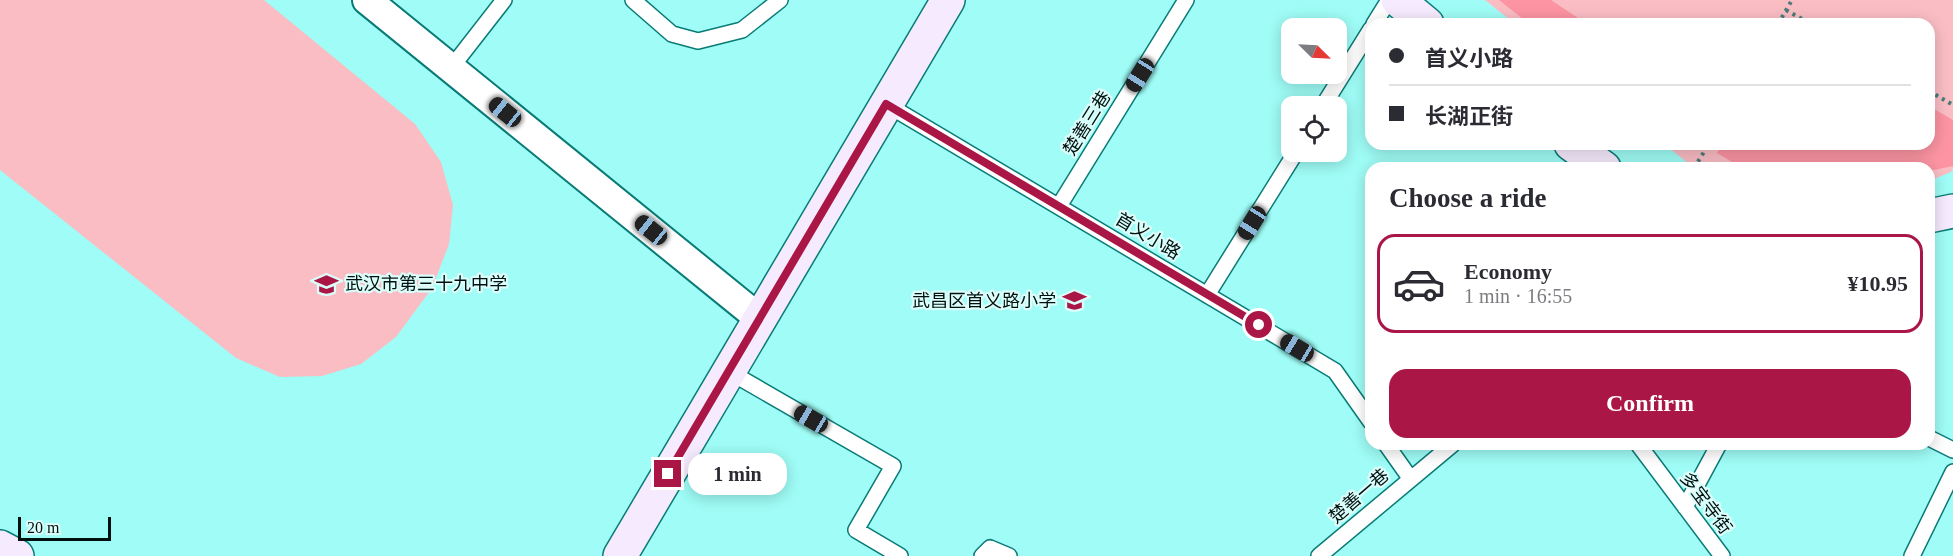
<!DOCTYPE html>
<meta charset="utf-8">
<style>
:root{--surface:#fff;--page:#f2f2f3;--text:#2b2b33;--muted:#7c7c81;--line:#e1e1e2;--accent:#aa1645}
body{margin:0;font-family:"Times New Roman","Noto Sans SC",serif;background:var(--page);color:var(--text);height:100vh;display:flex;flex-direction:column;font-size:22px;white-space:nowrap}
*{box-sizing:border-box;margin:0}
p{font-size:20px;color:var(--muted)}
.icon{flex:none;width:33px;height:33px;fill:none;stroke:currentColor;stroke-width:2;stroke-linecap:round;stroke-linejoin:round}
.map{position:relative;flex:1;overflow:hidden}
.drawer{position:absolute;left:1365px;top:162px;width:570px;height:288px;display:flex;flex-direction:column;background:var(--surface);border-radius:18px;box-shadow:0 3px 15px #0003}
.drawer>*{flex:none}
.banner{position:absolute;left:1365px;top:18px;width:570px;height:132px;border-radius:18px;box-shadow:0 3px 15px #0003;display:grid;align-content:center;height:132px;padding:0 24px;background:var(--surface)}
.needle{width:39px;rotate:114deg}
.buttons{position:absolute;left:1281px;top:18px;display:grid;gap:12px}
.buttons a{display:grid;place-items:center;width:66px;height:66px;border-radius:12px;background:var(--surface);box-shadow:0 3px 15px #0003;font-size:30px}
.scale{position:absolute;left:18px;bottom:15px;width:93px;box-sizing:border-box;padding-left:6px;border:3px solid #00100f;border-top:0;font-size:16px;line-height:21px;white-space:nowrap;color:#00100f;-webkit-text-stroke:4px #dbfefb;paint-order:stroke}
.end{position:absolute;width:27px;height:27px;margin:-14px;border:8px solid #aa1645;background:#fff;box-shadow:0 0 0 3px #fff}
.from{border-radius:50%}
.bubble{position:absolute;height:42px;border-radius:18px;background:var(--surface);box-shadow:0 3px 15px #0003;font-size:20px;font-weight:700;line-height:42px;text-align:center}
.car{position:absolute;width:18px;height:36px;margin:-18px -9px;border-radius:8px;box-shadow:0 0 4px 2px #0007;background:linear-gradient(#222 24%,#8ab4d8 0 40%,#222 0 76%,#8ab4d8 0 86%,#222 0)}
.banner b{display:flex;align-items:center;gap:21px;height:57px;font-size:22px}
.banner b+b{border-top:2px solid var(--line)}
.banner i{width:15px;height:15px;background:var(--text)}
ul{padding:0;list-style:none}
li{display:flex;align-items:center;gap:18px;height:99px;margin:0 12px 9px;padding:0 12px;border:3px solid var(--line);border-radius:18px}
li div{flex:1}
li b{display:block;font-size:22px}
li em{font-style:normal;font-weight:700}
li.active{border-color:var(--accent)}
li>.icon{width:54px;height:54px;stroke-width:1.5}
h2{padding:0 24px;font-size:27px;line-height:72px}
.cta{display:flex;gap:12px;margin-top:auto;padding:12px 24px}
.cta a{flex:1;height:69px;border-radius:18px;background:var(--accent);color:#fff;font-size:24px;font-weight:700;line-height:69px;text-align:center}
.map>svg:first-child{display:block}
.green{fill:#fabdc4}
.forest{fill:#fc94a3}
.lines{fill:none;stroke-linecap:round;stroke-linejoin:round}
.lane-casing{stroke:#097b77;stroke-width:18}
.street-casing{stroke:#097b77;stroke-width:32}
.secondary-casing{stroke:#097b77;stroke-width:36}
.path{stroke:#497c78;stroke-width:4;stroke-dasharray:3 4.5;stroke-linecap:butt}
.lane{stroke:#fff;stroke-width:15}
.street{stroke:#fff;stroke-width:28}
.secondary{stroke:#f6ebfe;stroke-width:33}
.route{stroke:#aa1645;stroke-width:8}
.labels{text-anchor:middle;stroke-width:4.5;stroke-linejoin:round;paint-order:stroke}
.street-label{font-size:18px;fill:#00100f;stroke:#dbfefb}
.poi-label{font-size:18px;fill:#00100f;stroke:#dbfefb;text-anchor:start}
</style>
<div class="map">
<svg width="1953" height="556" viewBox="0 0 1953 556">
<rect width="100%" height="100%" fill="#9ffcf6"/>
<path class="green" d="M0,0H264L415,124L441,162L453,205L449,244L432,288L396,337L361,364L322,376L280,377L236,358L0,170Z
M1485,0H1953V168L1951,172L1929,181V168H1694L1664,144H1929V24H1515Z"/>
<path class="forest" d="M1499,0H1551L1587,24H1529Z
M1929,106L1953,120V166L1929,171V168H1742L1717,153L1722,144H1929Z"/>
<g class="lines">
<defs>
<path id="lane" d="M633,0L672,34L698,41L742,30L780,0
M1374,24L1389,0
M451,68L504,0
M886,104L1335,371L1371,422
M1323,106L1371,29
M1059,206L1186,0
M1207,295L1296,152
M728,371L893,466L856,530L900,556
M1929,438L1953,450
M1386,444L1410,478
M1638,444L1722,556
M1685,507L1719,444
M982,556L990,548L1009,556
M1319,556L1453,444
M1912,556L1953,472"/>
<path id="street" d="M367,0L760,319"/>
<path id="secondary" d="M1398,0L1427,24
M1571,144L1604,168
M1929,216L1953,211
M0,547L17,556
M620,556L948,0"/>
</defs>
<use href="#lane" class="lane-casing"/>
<use href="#street" class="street-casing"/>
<use href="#secondary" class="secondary-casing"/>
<path class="path" d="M1786,10L1811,24
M1778,24L1792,0
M1929,91L1953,105
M1694,168L1709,144"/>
<use href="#lane" class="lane"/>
<use href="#street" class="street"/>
<use href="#secondary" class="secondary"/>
</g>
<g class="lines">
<path class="route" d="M668,474L886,104L1259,325"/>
</g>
<defs>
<symbol id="school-bare" viewBox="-9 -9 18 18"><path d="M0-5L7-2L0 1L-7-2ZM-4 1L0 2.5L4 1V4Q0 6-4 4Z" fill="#aa1645" stroke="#dbfefb" stroke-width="2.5" paint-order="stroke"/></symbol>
</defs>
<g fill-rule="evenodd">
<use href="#school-bare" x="310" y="268" width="33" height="33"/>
<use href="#school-bare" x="1058" y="284" width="33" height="33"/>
</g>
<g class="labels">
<g class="street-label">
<text transform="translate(1087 123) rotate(-58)" y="6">楚善三巷</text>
<text transform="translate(1148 236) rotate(31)" y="6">首义小路</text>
<text transform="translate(1359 496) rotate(-41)" y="6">楚善一巷</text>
<text transform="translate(1706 503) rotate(53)" y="6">多宝寺街</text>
</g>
<g class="poi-label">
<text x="345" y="290">武汉市第三十九中学</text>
<text x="1056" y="307" text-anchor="end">武昌区首义路小学</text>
</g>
</g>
</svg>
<div class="buttons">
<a><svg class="needle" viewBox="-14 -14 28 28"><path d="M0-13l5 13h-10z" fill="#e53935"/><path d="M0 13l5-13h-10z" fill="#7c7c81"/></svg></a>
<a><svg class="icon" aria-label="locate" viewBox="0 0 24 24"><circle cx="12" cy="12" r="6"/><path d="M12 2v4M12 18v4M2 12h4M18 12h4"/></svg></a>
</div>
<div class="scale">20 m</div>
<i class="end from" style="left:1259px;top:325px"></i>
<i class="end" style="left:668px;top:474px"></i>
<div class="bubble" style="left:688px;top:453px;width:99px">1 min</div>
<i class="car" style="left:1140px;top:75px;rotate:212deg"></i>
<i class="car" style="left:505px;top:112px;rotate:309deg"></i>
<i class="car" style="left:1252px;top:223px;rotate:212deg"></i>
<i class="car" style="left:651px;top:230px;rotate:309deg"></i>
<i class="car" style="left:1297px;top:348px;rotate:301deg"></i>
<i class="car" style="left:811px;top:419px;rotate:300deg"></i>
<div class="banner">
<b><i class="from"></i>首义小路</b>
<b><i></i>长湖正街</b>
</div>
<section class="drawer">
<h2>Choose a ride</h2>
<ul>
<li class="active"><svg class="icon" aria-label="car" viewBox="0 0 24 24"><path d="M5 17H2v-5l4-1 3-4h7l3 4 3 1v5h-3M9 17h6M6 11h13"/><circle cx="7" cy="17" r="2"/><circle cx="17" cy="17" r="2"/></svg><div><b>Economy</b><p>1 min · 16:55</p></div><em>¥10.95</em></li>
</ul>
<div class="cta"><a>Confirm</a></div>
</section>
</div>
